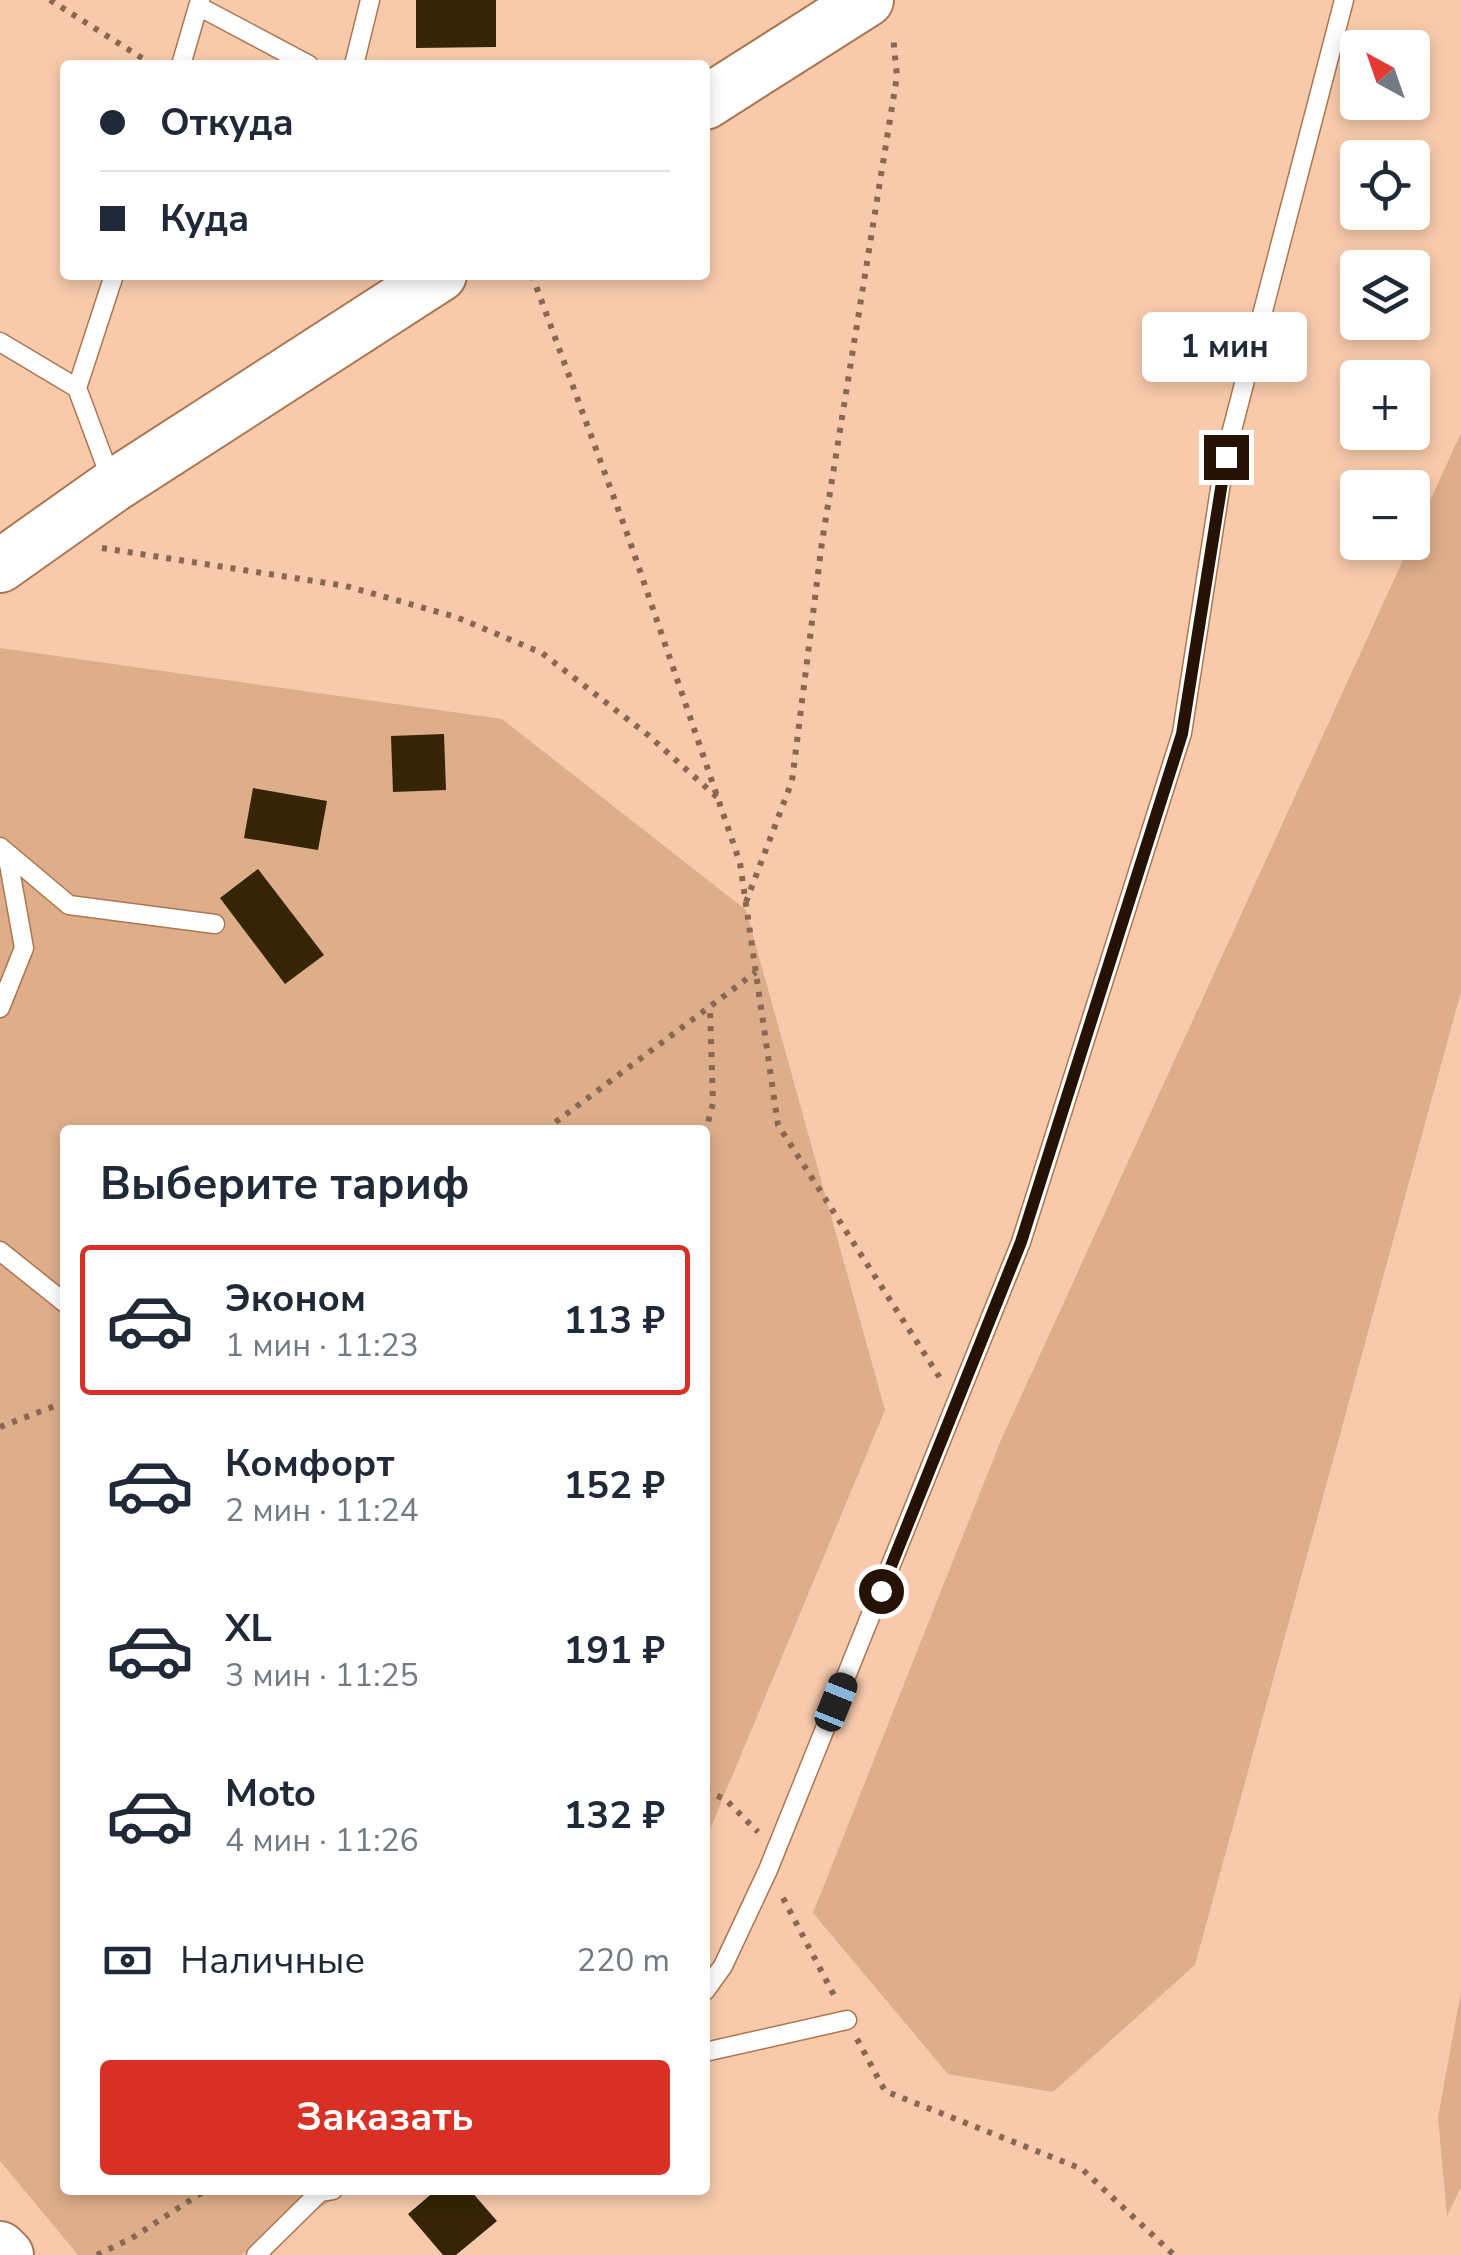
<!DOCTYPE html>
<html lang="ru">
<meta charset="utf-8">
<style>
:root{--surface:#fff;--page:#f2f2f3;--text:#1f2937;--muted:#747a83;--line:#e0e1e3;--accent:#d93025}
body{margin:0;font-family:"Nunito Sans",sans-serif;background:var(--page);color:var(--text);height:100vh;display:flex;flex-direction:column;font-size:38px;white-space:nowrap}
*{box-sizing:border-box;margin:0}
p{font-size:32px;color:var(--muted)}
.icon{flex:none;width:55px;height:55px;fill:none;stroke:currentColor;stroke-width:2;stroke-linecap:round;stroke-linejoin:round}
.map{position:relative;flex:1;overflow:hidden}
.details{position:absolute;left:60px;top:1125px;width:650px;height:1070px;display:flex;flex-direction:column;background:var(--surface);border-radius:10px;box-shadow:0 5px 15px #0003}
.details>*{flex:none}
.guide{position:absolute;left:60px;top:60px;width:650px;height:220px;border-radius:10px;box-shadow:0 5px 15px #0003;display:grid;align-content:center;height:220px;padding:0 40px;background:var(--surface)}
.needle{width:65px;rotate:320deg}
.tools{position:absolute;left:1340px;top:30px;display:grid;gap:20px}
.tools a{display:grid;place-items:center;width:90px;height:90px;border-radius:10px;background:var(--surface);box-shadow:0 5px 15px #0003;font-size:50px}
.end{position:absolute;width:45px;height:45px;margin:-22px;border:12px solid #261204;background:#fff;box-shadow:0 0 0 5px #fff}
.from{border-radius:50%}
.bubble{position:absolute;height:70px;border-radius:10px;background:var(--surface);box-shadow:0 5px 15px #0003;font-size:32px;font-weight:700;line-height:70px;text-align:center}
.car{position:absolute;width:30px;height:60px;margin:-30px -15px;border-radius:12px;box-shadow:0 0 8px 2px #0007;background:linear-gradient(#222 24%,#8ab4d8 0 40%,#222 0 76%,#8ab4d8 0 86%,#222 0)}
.guide b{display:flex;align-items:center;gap:35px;height:95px;font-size:38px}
.guide b+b{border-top:2px solid var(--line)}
.guide i{width:25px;height:25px;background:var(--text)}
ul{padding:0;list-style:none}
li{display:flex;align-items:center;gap:30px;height:150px;margin:0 20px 15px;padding:0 20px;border:5px solid transparent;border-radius:10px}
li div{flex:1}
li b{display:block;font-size:38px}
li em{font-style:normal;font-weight:700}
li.current{border-color:var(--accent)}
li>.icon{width:90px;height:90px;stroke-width:1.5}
h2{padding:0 40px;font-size:45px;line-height:120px}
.pay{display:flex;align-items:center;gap:25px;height:110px;padding:0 40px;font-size:38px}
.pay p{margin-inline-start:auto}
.primary-button{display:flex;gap:20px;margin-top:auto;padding:20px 40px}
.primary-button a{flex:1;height:115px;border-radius:10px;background:var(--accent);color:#fff;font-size:40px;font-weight:700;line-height:115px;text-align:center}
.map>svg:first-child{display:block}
.green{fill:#dead8a}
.building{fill:#352406}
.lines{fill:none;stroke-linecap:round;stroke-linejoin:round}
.lane-casing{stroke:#ab7751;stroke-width:21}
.secondary-casing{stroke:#ab7751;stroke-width:56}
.path{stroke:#886852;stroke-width:6;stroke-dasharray:5 8;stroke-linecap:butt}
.lane{stroke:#fff;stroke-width:18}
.secondary{stroke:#fff;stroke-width:52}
.route{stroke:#261204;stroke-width:12}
</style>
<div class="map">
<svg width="1461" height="2255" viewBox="0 0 1461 2255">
<rect width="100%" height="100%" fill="#f8caab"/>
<path class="green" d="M1461,433V992L1195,1965L1053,2092L948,2074L813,1913L1001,1440Z
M0,648L502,719L746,910L885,1410L705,1841V1130H65V2190H349L241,2255H78L0,2161Z
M1461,1992V2187L1447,2216L1438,2117Z"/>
<path class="building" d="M416,0H496V47L416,48Z
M444,734L446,790L393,792L391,736Z
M253,788L327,801L318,850L244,838Z
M258,869L324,955L285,984L220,898Z
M436,2190H470L497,2221L456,2255H443L408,2214Z"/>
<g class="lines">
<defs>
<path id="lane" d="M200,7L309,65
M181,65L200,0
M354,65L370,0
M0,342L77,388
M112,482L77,388L114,275
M0,847L69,905L215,924
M0,1008L24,948L7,853
M0,1251L65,1303
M705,1991L723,1966L768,1870L1021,1242L1182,733L1225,457L1344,0
M705,2052L847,2020
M256,2255L320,2192L333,2190"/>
<path id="secondary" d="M705,103L867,0
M0,566L113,486L440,275
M0,2248L7,2255"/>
</defs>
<use href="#lane" class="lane-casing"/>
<use href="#secondary" class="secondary-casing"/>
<path class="path" d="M50,0L153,65
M532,275L628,536L740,863L778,1125L940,1378
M102,548L346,586L456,617L542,653L648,735L718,798
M746,902L792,781L822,542L897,76L893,36
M545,1130L756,972
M705,1134L713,1103L710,1007
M0,1427L65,1402
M705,1791L725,1799L758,1832
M783,1898L835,1997
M857,2039L885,2091L1082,2169L1174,2255
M97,2255L132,2238L206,2190"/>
<use href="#lane" class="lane"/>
<use href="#secondary" class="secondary"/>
</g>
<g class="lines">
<path class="route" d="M881,1591L1021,1242L1182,734L1226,457"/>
</g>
</svg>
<div class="tools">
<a><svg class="needle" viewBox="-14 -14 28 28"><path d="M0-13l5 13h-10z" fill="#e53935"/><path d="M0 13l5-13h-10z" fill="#747a83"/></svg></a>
<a><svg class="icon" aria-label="locate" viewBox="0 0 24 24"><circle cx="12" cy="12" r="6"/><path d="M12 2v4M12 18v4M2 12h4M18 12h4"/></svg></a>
<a><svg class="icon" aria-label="layers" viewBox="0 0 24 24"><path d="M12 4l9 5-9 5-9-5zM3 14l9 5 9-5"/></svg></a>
<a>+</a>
<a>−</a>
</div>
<i class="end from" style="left:881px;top:1591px"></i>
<i class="end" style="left:1226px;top:457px"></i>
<div class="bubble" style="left:1142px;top:312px;width:165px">1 мин</div>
<i class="car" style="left:836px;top:1702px;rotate:22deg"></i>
<div class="guide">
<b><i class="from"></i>Откуда</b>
<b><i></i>Куда</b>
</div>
<section class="details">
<h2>Выберите тариф</h2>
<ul>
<li class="current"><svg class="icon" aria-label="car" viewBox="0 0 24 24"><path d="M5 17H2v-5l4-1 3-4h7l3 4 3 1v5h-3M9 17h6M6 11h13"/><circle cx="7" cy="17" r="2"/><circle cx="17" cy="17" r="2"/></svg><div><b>Эконом</b><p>1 мин · 11:23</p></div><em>113 ₽</em></li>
<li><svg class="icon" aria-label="car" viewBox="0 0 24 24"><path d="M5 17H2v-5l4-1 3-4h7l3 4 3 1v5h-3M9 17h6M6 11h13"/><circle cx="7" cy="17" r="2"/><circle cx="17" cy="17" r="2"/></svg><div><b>Комфорт</b><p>2 мин · 11:24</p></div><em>152 ₽</em></li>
<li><svg class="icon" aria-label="car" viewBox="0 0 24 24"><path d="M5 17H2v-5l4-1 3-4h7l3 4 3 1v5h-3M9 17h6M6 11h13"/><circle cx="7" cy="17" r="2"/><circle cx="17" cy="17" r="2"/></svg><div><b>XL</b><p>3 мин · 11:25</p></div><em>191 ₽</em></li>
<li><svg class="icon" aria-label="car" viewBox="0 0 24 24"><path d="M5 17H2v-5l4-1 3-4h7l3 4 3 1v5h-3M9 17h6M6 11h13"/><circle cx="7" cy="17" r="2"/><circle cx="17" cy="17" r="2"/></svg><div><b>Moto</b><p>4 мин · 11:26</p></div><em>132 ₽</em></li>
</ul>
<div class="pay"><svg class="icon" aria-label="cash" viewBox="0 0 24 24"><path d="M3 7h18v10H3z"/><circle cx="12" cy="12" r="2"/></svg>Наличные<p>220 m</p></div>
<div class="primary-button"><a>Заказать</a></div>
</section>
</div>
